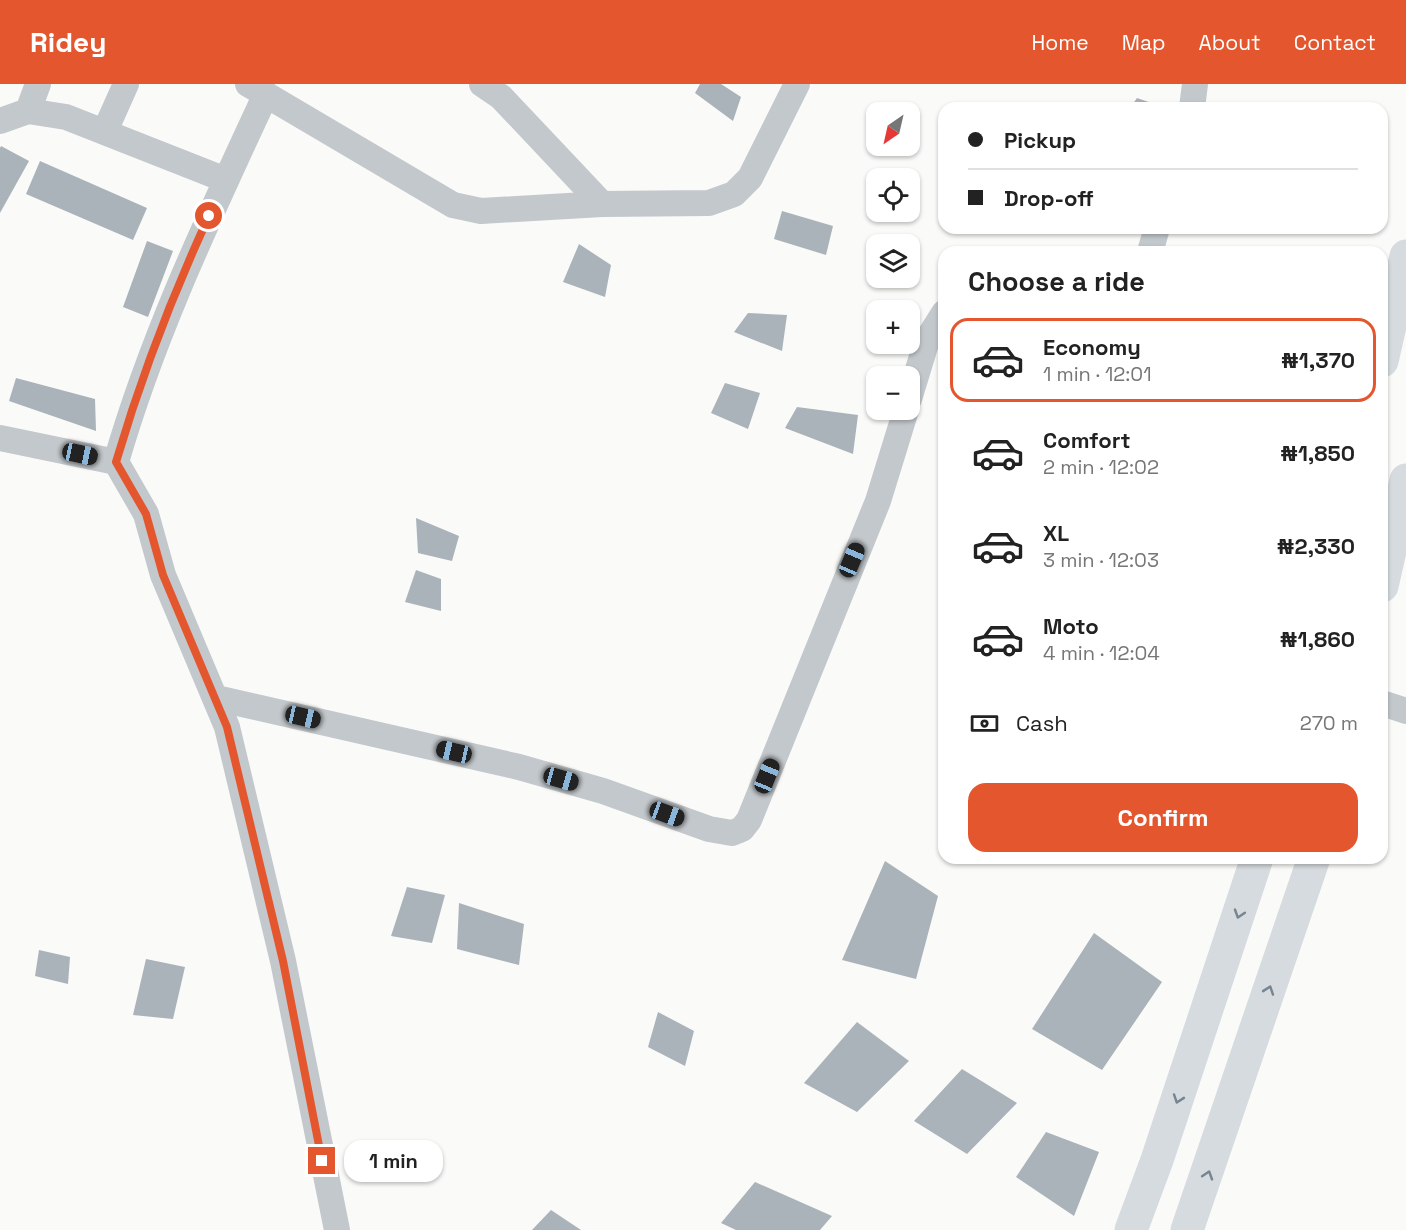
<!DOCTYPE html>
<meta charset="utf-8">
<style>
:root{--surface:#fff;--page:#f2f2f2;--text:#222;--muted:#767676;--line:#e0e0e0;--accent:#e4572e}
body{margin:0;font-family:"Space Grotesk",sans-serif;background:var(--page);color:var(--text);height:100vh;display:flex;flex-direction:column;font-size:22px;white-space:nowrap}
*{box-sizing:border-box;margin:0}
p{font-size:20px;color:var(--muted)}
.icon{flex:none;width:33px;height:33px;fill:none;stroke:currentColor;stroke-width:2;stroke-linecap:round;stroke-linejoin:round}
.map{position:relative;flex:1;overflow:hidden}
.panel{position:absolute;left:938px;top:162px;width:450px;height:618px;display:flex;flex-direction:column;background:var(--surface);border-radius:18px;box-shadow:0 2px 4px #0004}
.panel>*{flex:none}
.hud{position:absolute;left:938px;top:18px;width:450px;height:132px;border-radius:18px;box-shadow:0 2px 4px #0004;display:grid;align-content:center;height:132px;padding:0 30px;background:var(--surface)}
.needle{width:39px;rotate:214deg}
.fabs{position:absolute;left:866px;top:18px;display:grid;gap:12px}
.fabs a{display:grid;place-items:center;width:54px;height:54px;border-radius:12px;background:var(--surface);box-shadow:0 2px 4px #0004;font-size:30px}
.end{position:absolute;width:27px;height:27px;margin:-14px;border:8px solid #e4572e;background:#fff;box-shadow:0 0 0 3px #fff}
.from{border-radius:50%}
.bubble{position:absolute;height:42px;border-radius:18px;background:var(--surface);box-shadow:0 2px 4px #0004;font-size:20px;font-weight:700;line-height:42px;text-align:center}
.car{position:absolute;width:18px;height:36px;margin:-18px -9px;border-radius:8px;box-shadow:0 0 4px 2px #0007;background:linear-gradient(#222 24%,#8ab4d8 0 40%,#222 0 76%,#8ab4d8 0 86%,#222 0)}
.hud b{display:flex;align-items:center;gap:21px;height:57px;font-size:22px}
.hud b+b{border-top:2px solid var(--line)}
.hud i{width:15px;height:15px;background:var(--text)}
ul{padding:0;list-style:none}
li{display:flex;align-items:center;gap:18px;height:84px;margin:0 12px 9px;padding:0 18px;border:3px solid transparent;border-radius:18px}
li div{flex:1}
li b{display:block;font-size:22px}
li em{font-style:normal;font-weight:700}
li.on{border-color:var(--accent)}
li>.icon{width:54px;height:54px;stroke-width:1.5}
h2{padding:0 30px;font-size:27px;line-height:72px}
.pay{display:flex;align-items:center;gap:15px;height:66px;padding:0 30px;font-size:22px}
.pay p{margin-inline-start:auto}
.action{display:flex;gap:12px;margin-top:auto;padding:12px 30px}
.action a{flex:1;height:69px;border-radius:18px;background:var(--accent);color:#fff;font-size:24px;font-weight:700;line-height:69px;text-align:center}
header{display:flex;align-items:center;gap:36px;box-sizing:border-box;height:84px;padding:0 30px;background:var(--accent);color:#fff}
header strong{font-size:28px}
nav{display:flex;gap:33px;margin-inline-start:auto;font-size:21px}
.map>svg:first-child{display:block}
.building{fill:#aab3b9}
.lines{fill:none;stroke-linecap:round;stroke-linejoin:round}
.minor{stroke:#c3c8cc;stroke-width:26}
.primary{stroke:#d6dbdf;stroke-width:33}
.oneway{stroke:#768591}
.route{stroke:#e4572e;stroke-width:8}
</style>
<header>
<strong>Ridey</strong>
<nav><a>Home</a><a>Map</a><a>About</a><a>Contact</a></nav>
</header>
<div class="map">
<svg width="1406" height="1146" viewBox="0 0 1406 1146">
<rect width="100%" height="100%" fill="#fafaf8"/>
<path class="building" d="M700,0H721L741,13L733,37L695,9Z
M1137,14L1166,24H1130Z
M1,62L29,77L0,129V64Z
M40,77L147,124L133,156L26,110Z
M782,127L833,142L826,171L774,155Z
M147,157L173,167L148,233L123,223Z
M579,160L611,181L605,213L563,198Z
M748,229L787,231L782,267L734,248Z
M16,294L95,315L96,347L9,317Z
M725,299L760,309L748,345L711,329Z
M797,323L858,331L853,370L785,344Z
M416,434L459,452L452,477L418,469Z
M416,486L441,495V527L405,518Z
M885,777L938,812L916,895L842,876Z
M407,803L445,811L432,859L391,852Z
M459,819L524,840L519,881L457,865Z
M1094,849L1162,898L1102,986L1032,945Z
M39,866L70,873L68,900L35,892Z
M146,875L185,883L173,935L133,931Z
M658,928L694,947L685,982L648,963Z
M857,938L909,977L857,1028L804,999Z
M962,985L1017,1019L967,1070L914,1037Z
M1046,1048L1099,1068L1074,1132L1016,1093Z
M755,1098L832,1132L820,1146H736L721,1139Z
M551,1126L581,1146H532Z"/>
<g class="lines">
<path class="minor" d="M248,0L453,121L481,127L602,120L709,119L734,110L750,94L797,0
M482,0L501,13L602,120
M266,10C210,131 153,250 116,378L146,430L163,491L227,643L283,877L337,1146
M1192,24L1195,0
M28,27L38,0
M0,37L28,27L66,33L226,96
M105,47L126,0
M1150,168L1157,144
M909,315L927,256L944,229
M0,354L116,378
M216,614L519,683L603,707L709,745L732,749L742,745L749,736L878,417L906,326
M1382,619L1406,627"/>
<path class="primary" d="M1382,277L1406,172
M1382,502L1406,396
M1131,1146L1157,1076L1257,774
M1187,1146L1314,774"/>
</g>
<defs><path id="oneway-chevron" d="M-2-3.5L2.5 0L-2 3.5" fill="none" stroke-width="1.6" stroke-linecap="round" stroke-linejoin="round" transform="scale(1.5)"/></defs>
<g class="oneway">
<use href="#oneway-chevron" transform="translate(1239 830) rotate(108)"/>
<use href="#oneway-chevron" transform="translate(1269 906) rotate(-71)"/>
<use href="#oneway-chevron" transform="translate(1178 1015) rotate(109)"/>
<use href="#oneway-chevron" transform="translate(1208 1091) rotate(-72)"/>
</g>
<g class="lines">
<path class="route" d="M209,132C172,212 141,293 116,378L146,430L163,491L227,643L283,877L322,1077"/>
</g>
</svg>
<div class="fabs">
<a><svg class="needle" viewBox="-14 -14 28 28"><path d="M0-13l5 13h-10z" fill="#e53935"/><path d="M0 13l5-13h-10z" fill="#767676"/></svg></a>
<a><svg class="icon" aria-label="locate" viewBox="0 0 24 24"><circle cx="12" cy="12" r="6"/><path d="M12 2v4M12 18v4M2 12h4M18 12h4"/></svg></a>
<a><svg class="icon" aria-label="layers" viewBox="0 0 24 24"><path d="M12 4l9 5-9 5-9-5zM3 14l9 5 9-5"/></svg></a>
<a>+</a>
<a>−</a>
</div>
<i class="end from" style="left:209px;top:132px"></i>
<i class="end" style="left:322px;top:1077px"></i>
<div class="bubble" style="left:344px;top:1056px;width:99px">1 min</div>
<i class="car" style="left:80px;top:370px;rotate:102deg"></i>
<i class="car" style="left:852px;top:476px;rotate:23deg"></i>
<i class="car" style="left:303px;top:633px;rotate:103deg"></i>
<i class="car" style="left:454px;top:668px;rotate:283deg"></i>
<i class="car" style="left:767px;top:692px;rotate:22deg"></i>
<i class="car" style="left:561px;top:695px;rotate:106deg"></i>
<i class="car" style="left:667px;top:730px;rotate:110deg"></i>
<div class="hud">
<b><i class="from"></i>Pickup</b>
<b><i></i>Drop-off</b>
</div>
<section class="panel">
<h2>Choose a ride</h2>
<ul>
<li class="on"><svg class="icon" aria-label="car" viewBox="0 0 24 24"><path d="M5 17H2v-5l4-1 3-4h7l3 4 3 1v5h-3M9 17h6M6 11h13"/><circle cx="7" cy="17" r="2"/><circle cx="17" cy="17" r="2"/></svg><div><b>Economy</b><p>1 min · 12:01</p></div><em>₦1,370</em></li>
<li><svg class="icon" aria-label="car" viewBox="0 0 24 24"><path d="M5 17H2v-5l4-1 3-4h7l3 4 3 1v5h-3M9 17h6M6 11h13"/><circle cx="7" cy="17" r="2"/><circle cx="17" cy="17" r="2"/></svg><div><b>Comfort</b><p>2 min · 12:02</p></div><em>₦1,850</em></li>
<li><svg class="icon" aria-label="car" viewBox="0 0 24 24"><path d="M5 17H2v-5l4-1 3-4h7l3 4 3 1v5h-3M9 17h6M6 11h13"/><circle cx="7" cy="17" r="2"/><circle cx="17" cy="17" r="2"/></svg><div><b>XL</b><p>3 min · 12:03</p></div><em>₦2,330</em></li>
<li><svg class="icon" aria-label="car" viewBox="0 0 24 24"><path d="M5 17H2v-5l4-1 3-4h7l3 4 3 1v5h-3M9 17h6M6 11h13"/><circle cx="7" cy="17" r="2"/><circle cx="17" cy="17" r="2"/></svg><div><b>Moto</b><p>4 min · 12:04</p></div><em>₦1,860</em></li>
</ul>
<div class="pay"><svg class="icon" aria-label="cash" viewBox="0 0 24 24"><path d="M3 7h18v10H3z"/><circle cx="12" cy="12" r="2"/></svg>Cash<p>270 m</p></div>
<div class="action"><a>Confirm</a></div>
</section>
</div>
